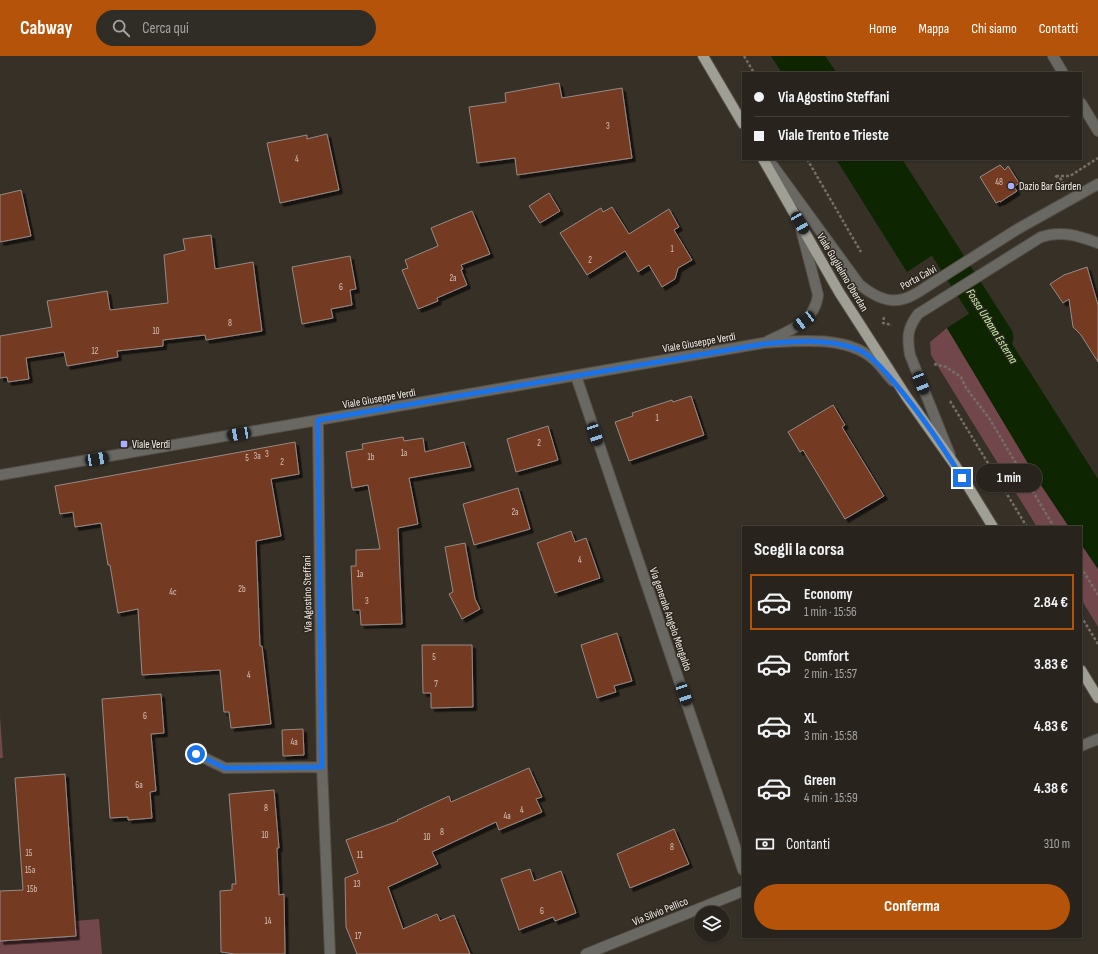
<!DOCTYPE html>
<html lang="it">
<meta charset="utf-8">
<style>
:root{--surface:#28241d;--page:#302c26;--text:#f1f3f6;--muted:#a5a4a4;--line:#44413b;--accent:#b45309}
body{margin:0;font-family:"Sofia Sans Condensed",sans-serif;background:var(--page);color:var(--text);height:100vh;display:flex;flex-direction:column;font-size:15px;white-space:nowrap}
*{box-sizing:border-box;margin:0}
p{font-size:13px;color:var(--muted)}
.icon{flex:none;width:22px;height:22px;fill:none;stroke:currentColor;stroke-width:2;stroke-linecap:round;stroke-linejoin:round}
.map{position:relative;flex:1;overflow:hidden}
.panel{position:absolute;left:742px;top:470px;width:340px;height:412px;display:flex;flex-direction:column;background:var(--surface);border-radius:0px;box-shadow:0 1px 3px #0004,0 0 0 1px var(--line)}
.panel>*{flex:none}
.hud{position:absolute;left:742px;top:16px;width:340px;height:88px;border-radius:0px;box-shadow:0 1px 3px #0004,0 0 0 1px var(--line);display:grid;align-content:center;height:88px;padding:0 12px;background:var(--surface)}
.tools{position:absolute;left:694px;top:850px;display:grid;gap:8px}
.tools a{display:grid;place-items:center;width:36px;height:36px;border-radius:50%;background:var(--surface);box-shadow:0 1px 3px #0004,0 0 0 1px var(--line);font-size:20px}
.end{position:absolute;width:18px;height:18px;margin:-9px;border:5px solid #1a73e8;background:#fff;box-shadow:0 0 0 2px #fff}
.from{border-radius:50%}
.bubble{position:absolute;height:28px;border-radius:14px;background:var(--surface);box-shadow:0 1px 3px #0004,0 0 0 1px var(--line);font-size:13px;font-weight:700;line-height:28px;text-align:center}
.car{position:absolute;width:12px;height:24px;margin:-12px -6px;border-radius:5px;box-shadow:0 0 3px 1px #0007;background:linear-gradient(#222 24%,#8ab4d8 0 40%,#222 0 76%,#8ab4d8 0 86%,#222 0)}
.hud b{display:flex;align-items:center;gap:14px;height:38px;font-size:15px}
.hud b+b{border-top:1px solid var(--line)}
.hud i{width:10px;height:10px;background:var(--text)}
ul{padding:0;list-style:none}
li{display:flex;align-items:center;gap:12px;height:56px;margin:0 8px 6px;padding:0 4px;border:2px solid transparent;border-radius:0px}
li div{flex:1}
li b{display:block;font-size:15px}
li em{font-style:normal;font-weight:700}
li.active{border-color:var(--accent)}
li>.icon{width:36px;height:36px;stroke-width:1.5}
h2{padding:0 12px;font-size:18px;line-height:48px}
.pay{display:flex;align-items:center;gap:10px;height:44px;padding:0 12px;font-size:15px}
.pay p{margin-inline-start:auto}
.cta{display:flex;gap:8px;margin-top:auto;padding:8px 12px}
.cta a{flex:1;height:46px;border-radius:24px;background:var(--accent);color:#fff;font-size:16px;font-weight:700;line-height:46px;text-align:center}
header{display:flex;align-items:center;gap:24px;box-sizing:border-box;height:56px;padding:0 20px;background:var(--accent);color:#fff}
header strong{font-size:19px}
nav{display:flex;gap:22px;margin-inline-start:auto;font-size:14px}
.search{width:280px;height:36px;background:var(--page);display:flex;align-items:center;gap:10px;box-sizing:border-box;padding:0 14px;border-radius:22px;color:var(--muted);font-size:15px}
.map>svg:first-child{display:block}
.green{fill:#72474c}
.water{fill:#0d2500}
.lines{fill:none;stroke-linecap:round;stroke-linejoin:round}
.canal{stroke:#0d2500;stroke-width:27}
.building{fill:#743a21;stroke:#968a85;filter:url(#shadow)}
.minor-casing{stroke:#544e46;stroke-width:12}
.major-casing{stroke:#544e46;stroke-width:12}
.path{stroke:#746e66;stroke-width:2.5;stroke-dasharray:3 2;stroke-linecap:butt}
.minor{stroke:#696863;stroke-width:10}
.major{stroke:#a09f95;stroke-width:10}
.route{stroke:#1a73e8;stroke-width:5}
.poi-dot{fill:#aab0fc;stroke:#2c261e;stroke-width:1.5}
.labels{text-anchor:middle;stroke-width:3;stroke-linejoin:round;paint-order:stroke}
.number-label{font-size:9px;fill:#d3c1b7}
.poi-label{font-size:11px;fill:#f3eee9;stroke:#2c261e;text-anchor:start}
.street-label{font-size:11px;fill:#f3eee9;stroke:#2c261e}
.water-label{font-size:12px;font-style:italic;fill:#c1f6a5;stroke:#2c261e}
</style>
<header>
<strong>Cabway</strong>
<div class="search"><svg class="icon" aria-label="search" viewBox="0 0 24 24"><circle cx="10" cy="10" r="6"/><path d="M15 15l6 6"/></svg>Cerca qui</div>
<nav><a>Home</a><a>Mappa</a><a>Chi siamo</a><a>Contatti</a></nav>
</header>
<div class="map">
<svg width="1098" height="898" viewBox="0 0 1098 898">
<defs>
<filter id="shadow"><feDropShadow dx="3.5" dy="3.5" stdDeviation="0" flood-color="#0009"/></filter>
</defs>
<rect width="100%" height="100%" fill="#363027"/>
<path class="green" d="M947,272L1041,429L1069,471H1037L931,299L930,286Z
M1081,488L1098,513V571L1081,543Z
M0,660L3,702H0Z
M99,863L102,898H0V885L76,880L75,865Z"/>
<path class="water" d="M771,0H825L837,17H782Z
M836,103H894L951,187L907,216Z
M986,247L1098,423V513L1081,488V471H1069L1041,429L947,272Z"/>
<g class="lines">
<path class="canal" d="M886,103L1000,281"/>
</g>
<path class="building" d="M559,27L562,42L622,32L632,102L517,119L515,102L477,107L469,51L506,46L505,37Z
M327,78L339,134L280,147L267,87L307,79V83Z
M1000,109L1005,114L1008,110L1019,127L1014,131L1017,135L1000,146V145L996,147L980,121Z
M21,134L31,180L0,186V139Z
M549,137L560,155L540,167L529,150Z
M612,151L629,178L669,153L679,171L674,174L692,204L678,212L675,223L662,231L649,209L638,216L625,195L587,219L560,177L601,152L603,156Z
M472,155L490,198L461,209L463,213L461,214L467,229L437,242L438,245L418,253L402,214L408,212L405,204L438,190L431,172Z
M211,179L215,213L253,206L262,275L206,284L205,279L163,284V290L117,295L118,301L67,310L64,296L26,302L29,323L8,326L7,321L0,322V280L52,271L47,245L107,235L110,254L168,247L164,199L185,194L183,183Z
M350,200L356,233L350,234L352,249L331,253L333,262L302,268L292,211Z
M1087,211L1098,249V306L1081,279L1073,271L1069,243L1063,247L1050,228L1064,219Z
M691,340L704,379L629,405L615,366L633,360L632,357L672,344L673,346Z
M833,349L845,369L842,371L884,440L845,463L803,394L800,396L788,376Z
M548,370L558,404L516,416L507,383Z
M403,381L404,385L423,382L425,396L464,386L471,411L409,422L418,468L398,472L402,568L361,569L360,554H353L351,510H356V494L380,493L368,429L352,432L346,396L363,393L362,388Z
M295,386L299,418L271,423L281,480L256,485L260,590H262L271,668L231,672L229,656H224L220,614L142,619L138,553L118,557L110,509H108L101,467L75,471L73,456L60,458L55,430Z
M518,432L530,473L474,489L463,448Z
M571,475L575,486L586,482L600,522L555,537L537,487Z
M465,487L475,543L480,553L462,563L449,538L453,536L445,491Z
M617,577L632,625L614,630L616,636L597,642L581,589Z
M422,589H472L473,651L431,652V637H423Z
M161,638L164,677L151,678L156,735L150,736L152,762L128,764V761L110,762L102,643Z
M303,673L304,699L283,700L282,674Z
M529,712L542,741L536,743L542,756L499,774L496,766L432,796L438,808L388,831L403,873L437,858L440,865L454,859L470,898H357L346,871L345,822L358,817L346,784L398,765L397,764L449,740L451,746Z
M65,718L76,880L0,885V835L23,834L15,722Z
M274,734L279,792H277L279,839L284,838L285,898H235L221,896L220,835L232,834V828H236L229,738Z
M674,773L689,808L630,832L617,798Z
M530,813L534,825L561,815L576,857L555,865L553,861L519,874L501,823Z"/>
<g class="lines">
<defs>
<path id="minor" d="M1053,0L1063,17
M1081,47L1098,75
M768,103L859,228C871,238 887,248 903,243C909,242 915,238 920,235L1016,174L1098,128
M768,285C789,275 815,266 818,239L801,173
M576,320L743,814
M318,364L322,711L330,898
M950,399L910,299C907,281 907,273 918,258L1041,181C1061,174 1079,180 1098,187
M0,419L763,287C796,285 844,279 872,302C880,308 886,318 893,325
M1081,690L1098,683
M196,698L225,712L322,711
M586,898L743,835"/>
<path id="major" d="M703,0L743,68
M763,103L839,236L906,340L955,409L993,471
M1081,614L1098,642"/>
</defs>
<use href="#minor" class="minor-casing"/>
<use href="#major" class="major-casing"/>
<path class="path" d="M744,0L754,17
M807,103L861,196
M1055,120L1061,123L1063,128
M1056,120H1070L1098,102
M884,261L883,267L892,269
M934,308L946,311L961,321L966,332L989,362L1054,471
M950,345L1027,471
M1081,511L1098,539
M1081,560L1098,588"/>
<use href="#minor" class="minor"/>
<use href="#major" class="major"/>
</g>
<g class="lines">
<path class="route" d="M196,698L225,712L322,711L318,364L763,288C794,285 826,282 857,293C869,298 878,308 887,318C915,350 940,386 962,422"/>
</g>
<g class="poi-dot">
<circle cx="1011" cy="130" r="4"/>
<rect x="120" y="384" width="8" height="8" rx="2"/>
</g>
<g class="labels">
<g class="number-label">
<text x="608" y="73">3</text>
<text x="297" y="106">4</text>
<text x="999" y="129">48</text>
<text x="672" y="196">1</text>
<text x="590" y="207">2</text>
<text x="453" y="225">2a</text>
<text x="341" y="234">6</text>
<text x="230" y="270">8</text>
<text x="156" y="278">10</text>
<text x="95" y="298">12</text>
<text x="657" y="365">1</text>
<text x="539" y="390">2</text>
<text x="404" y="400">1a</text>
<text x="267" y="401">3</text>
<text x="257" y="403">3a</text>
<text x="371" y="404">1b</text>
<text x="247" y="405">5</text>
<text x="282" y="409">2</text>
<text x="515" y="459">2a</text>
<text x="580" y="507">4</text>
<text x="360" y="521">1a</text>
<text x="242" y="536">2b</text>
<text x="173" y="539">4c</text>
<text x="367" y="548">3</text>
<text x="434" y="604">5</text>
<text x="249" y="622">4</text>
<text x="436" y="631">7</text>
<text x="145" y="663">6</text>
<text x="294" y="689">4a</text>
<text x="139" y="732">6a</text>
<text x="266" y="755">8</text>
<text x="522" y="757">4</text>
<text x="507" y="763">4a</text>
<text x="442" y="779">8</text>
<text x="265" y="782">10</text>
<text x="427" y="784">10</text>
<text x="672" y="794">8</text>
<text x="29" y="800">15</text>
<text x="360" y="802">11</text>
<text x="30" y="817">15a</text>
<text x="357" y="831">13</text>
<text x="32" y="836">15b</text>
<text x="542" y="858">6</text>
<text x="268" y="868">14</text>
<text x="358" y="883">17</text>
</g>
<g class="poi-label">
<text x="1019" y="134">Dazio Bar Garden</text>
<text x="132" y="392">Viale Verdi</text>
</g>
<g class="street-label">
<text transform="translate(843 216) rotate(59)" y="4">Viale Guglielmo Oberdan</text>
<text transform="translate(918 221) rotate(-29)" y="4">Porta Calvi</text>
<text transform="translate(699 286) rotate(-10)" y="4">Viale Giuseppe Verdi</text>
<text transform="translate(379 342) rotate(-10)" y="4">Viale Giuseppe Verdi</text>
<text transform="translate(307 538) rotate(-91)" y="4">Via Agostino Steffani</text>
<text transform="translate(671 563) rotate(71)" y="4">Via generale Angelo Mengaldo</text>
<text transform="translate(660 855) rotate(-22)" y="4">Via Silvio Pellico</text>
</g>
<g class="water-label">
<text transform="translate(992 270) rotate(58)" y="4">Fossa Urbana Esterna</text>
</g>
</g>
</svg>
<div class="tools">
<a><svg class="icon" aria-label="layers" viewBox="0 0 24 24"><path d="M12 4l9 5-9 5-9-5zM3 14l9 5 9-5"/></svg></a>
</div>
<i class="end from" style="left:196px;top:698px"></i>
<i class="end" style="left:962px;top:422px"></i>
<div class="bubble" style="left:976px;top:408px;width:66px">1 min</div>
<i class="car" style="left:800px;top:167px;rotate:150deg"></i>
<i class="car" style="left:804px;top:265px;rotate:233deg"></i>
<i class="car" style="left:921px;top:327px;rotate:158deg"></i>
<i class="car" style="left:239px;top:378px;rotate:260deg"></i>
<i class="car" style="left:595px;top:378px;rotate:162deg"></i>
<i class="car" style="left:97px;top:403px;rotate:80deg"></i>
<i class="car" style="left:684px;top:638px;rotate:161deg"></i>
<div class="hud">
<b><i class="from"></i>Via Agostino Steffani</b>
<b><i></i>Viale Trento e Trieste</b>
</div>
<section class="panel">
<h2>Scegli la corsa</h2>
<ul>
<li class="active"><svg class="icon" aria-label="car" viewBox="0 0 24 24"><path d="M5 17H2v-5l4-1 3-4h7l3 4 3 1v5h-3M9 17h6M6 11h13"/><circle cx="7" cy="17" r="2"/><circle cx="17" cy="17" r="2"/></svg><div><b>Economy</b><p>1 min · 15:56</p></div><em>2.84 €</em></li>
<li><svg class="icon" aria-label="car" viewBox="0 0 24 24"><path d="M5 17H2v-5l4-1 3-4h7l3 4 3 1v5h-3M9 17h6M6 11h13"/><circle cx="7" cy="17" r="2"/><circle cx="17" cy="17" r="2"/></svg><div><b>Comfort</b><p>2 min · 15:57</p></div><em>3.83 €</em></li>
<li><svg class="icon" aria-label="car" viewBox="0 0 24 24"><path d="M5 17H2v-5l4-1 3-4h7l3 4 3 1v5h-3M9 17h6M6 11h13"/><circle cx="7" cy="17" r="2"/><circle cx="17" cy="17" r="2"/></svg><div><b>XL</b><p>3 min · 15:58</p></div><em>4.83 €</em></li>
<li><svg class="icon" aria-label="car" viewBox="0 0 24 24"><path d="M5 17H2v-5l4-1 3-4h7l3 4 3 1v5h-3M9 17h6M6 11h13"/><circle cx="7" cy="17" r="2"/><circle cx="17" cy="17" r="2"/></svg><div><b>Green</b><p>4 min · 15:59</p></div><em>4.38 €</em></li>
</ul>
<div class="pay"><svg class="icon" aria-label="cash" viewBox="0 0 24 24"><path d="M3 7h18v10H3z"/><circle cx="12" cy="12" r="2"/></svg>Contanti<p>310 m</p></div>
<div class="cta"><a>Conferma</a></div>
</section>
</div>
